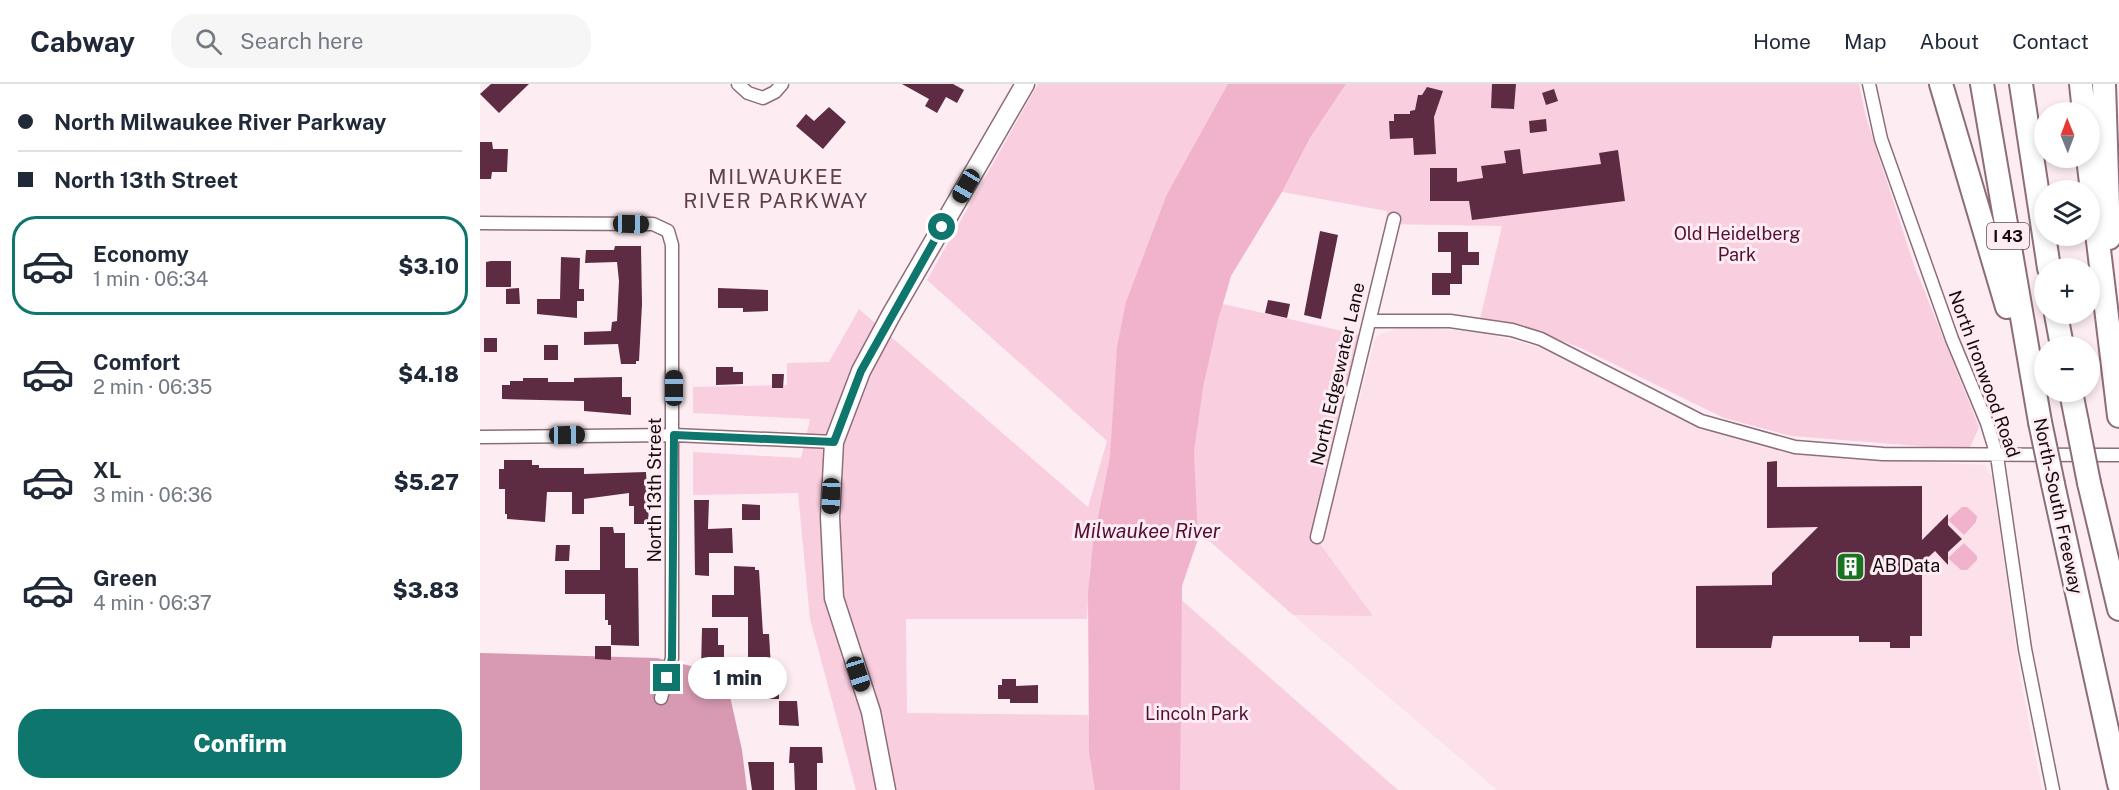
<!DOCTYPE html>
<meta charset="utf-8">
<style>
:root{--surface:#fff;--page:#f6f6f7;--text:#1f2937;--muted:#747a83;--line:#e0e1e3;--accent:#0f766e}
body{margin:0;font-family:"Public Sans",sans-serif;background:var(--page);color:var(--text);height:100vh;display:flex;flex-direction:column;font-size:22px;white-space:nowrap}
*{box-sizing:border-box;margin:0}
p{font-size:20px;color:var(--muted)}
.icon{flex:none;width:33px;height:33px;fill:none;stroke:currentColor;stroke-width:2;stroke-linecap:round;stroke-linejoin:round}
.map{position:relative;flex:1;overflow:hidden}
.sheet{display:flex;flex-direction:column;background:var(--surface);width:480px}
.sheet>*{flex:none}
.banner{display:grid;align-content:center;height:132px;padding:0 18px;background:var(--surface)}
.needle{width:39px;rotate:359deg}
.fabs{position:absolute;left:1554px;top:18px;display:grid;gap:12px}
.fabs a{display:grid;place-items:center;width:66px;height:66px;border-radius:50%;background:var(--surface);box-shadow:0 3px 9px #0003;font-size:30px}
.end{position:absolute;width:27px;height:27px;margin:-14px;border:8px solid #0f766e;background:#fff;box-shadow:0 0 0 3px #fff}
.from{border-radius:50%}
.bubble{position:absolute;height:42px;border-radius:21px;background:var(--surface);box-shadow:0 3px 9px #0003;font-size:20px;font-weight:800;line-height:42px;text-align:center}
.car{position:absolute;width:18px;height:36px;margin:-18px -9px;border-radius:8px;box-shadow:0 0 4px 2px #0007;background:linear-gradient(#222 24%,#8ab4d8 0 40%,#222 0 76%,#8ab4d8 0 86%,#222 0)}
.banner b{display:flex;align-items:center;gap:21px;height:57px;font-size:22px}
.banner b+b{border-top:2px solid var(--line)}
.banner i{width:15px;height:15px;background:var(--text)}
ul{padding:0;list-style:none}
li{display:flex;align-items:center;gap:18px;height:99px;margin:0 12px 9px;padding:0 6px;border:3px solid transparent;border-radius:24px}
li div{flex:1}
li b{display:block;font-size:22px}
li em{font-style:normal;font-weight:800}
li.on{border-color:var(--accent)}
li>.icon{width:54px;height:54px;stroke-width:1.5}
.cta{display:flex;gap:12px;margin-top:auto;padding:12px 18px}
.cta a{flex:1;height:69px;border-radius:24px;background:var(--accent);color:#fff;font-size:24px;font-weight:800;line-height:69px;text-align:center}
header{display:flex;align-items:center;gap:36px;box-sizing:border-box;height:84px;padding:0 30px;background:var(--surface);border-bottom:2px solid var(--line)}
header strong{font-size:28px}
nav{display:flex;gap:33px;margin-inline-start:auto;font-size:21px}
.search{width:420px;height:54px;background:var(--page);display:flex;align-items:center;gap:15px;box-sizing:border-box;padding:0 21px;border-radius:24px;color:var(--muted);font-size:22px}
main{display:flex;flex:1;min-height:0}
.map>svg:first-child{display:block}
.built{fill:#fce0ea}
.green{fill:#f9cede}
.forest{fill:#d79ab2}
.water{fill:#f1b3cb}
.building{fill:#5e2c42}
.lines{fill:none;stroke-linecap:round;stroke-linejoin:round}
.street-casing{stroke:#8e6d7a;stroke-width:15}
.secondary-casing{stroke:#8e6d7a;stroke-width:21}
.highway-casing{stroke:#8e6d7a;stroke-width:26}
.street{stroke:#fff;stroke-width:12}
.secondary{stroke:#fff;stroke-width:18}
.highway{stroke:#fff;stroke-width:22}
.highway-bridge-casing{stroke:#8e6d7a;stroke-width:26;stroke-linecap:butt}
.highway-bridge{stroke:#fff;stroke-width:22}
.route{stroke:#0f766e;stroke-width:8}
.labels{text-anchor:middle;stroke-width:6;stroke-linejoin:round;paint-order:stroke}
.shield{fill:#fdedf3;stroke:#5b4d53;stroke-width:1.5}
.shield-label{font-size:16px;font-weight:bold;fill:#15090e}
.park-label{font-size:18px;fill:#550e33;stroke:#fdedf3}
.street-label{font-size:18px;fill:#15090e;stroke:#fdedf3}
.poi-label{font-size:18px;fill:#15090e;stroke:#fdedf3;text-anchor:start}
.water-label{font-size:20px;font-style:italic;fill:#540d33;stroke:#fdedf3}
.quarter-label{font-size:21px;letter-spacing:1.5px;fill:#5f404d;stroke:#fdedf3}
</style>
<header>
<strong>Cabway</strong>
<div class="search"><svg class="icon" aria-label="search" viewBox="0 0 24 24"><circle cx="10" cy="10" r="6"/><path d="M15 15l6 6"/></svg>Search here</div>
<nav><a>Home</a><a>Map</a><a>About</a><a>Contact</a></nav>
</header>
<main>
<section class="sheet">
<div class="banner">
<b><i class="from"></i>North Milwaukee River Parkway</b>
<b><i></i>North 13th Street</b>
</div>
<ul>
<li class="on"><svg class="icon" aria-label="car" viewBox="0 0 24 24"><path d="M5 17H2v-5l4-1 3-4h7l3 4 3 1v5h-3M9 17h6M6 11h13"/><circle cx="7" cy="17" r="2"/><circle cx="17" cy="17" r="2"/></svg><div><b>Economy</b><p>1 min · 06:34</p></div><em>$3.10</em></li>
<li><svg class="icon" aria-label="car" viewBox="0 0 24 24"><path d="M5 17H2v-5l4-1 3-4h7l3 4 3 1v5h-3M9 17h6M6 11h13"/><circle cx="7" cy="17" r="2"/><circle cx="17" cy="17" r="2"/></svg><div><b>Comfort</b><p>2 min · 06:35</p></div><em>$4.18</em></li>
<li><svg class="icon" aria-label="car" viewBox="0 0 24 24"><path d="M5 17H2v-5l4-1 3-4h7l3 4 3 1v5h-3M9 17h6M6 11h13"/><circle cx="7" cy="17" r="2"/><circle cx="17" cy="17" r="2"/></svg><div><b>XL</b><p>3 min · 06:36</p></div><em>$5.27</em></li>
<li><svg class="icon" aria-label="car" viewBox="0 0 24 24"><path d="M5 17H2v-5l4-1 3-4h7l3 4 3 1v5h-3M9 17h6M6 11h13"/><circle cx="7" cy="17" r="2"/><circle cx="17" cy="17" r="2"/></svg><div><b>Green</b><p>4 min · 06:37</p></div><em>$3.83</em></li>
</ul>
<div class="cta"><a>Confirm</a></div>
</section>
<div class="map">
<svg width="1639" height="706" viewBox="0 0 1639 706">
<rect width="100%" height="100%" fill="#fdedf3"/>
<path class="built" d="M952,244L1002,249L1060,263L1198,333L1235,348L1288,365L1345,373L1505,381L1512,393L1541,598L1562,706H1017L813,531H892L841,461L895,255L900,250L916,245Z"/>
<path class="green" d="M558,0H750L687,110L751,192L743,220L880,251L832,449L893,532L813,531L708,438L610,482L607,535H426L427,629L608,631L616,706H376L330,535L318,409L213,411V368L321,374L330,335L213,329V303L307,301V279L349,278L379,225L608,423L627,357L447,196Z
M866,0H1379L1386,33L1434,181L1499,343L1489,366L1311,352L1244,334L1101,264L1053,246L1000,235L1022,142L906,140L907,127L802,108L830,54Z
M689,505L918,706H648Z"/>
<path class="forest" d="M0,569L177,574L245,590L262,666L267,706H0Z"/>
<path class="water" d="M748,0H866L830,54L802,108L751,192L738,236L723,303L714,368L718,455L702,502L700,706H615L609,668L608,508L613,459L630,373L637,263L646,218L687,110Z
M1482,423H1487L1497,432L1496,438L1484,451L1468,436Z
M1484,459L1497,472V476L1487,486H1481L1468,474Z"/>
<path class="building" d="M11,0H49L19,29L0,10Z
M422,0H473L484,6L477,19L466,13L457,29L445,22L449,15Z
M1012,0H1036L1034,25L1011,24Z
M947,3L963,7L954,33L956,70L934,71L933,54L910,55L909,37H914V30H930V27L935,26L938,11H942Z
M1074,5L1078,17L1066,21L1062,9Z
M349,23L366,38L343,65L316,42L326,30L334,37Z
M1066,35L1067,47L1050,49L1049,37Z
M0,58H12L13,65H28L27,88H12L11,95H0Z
M1040,65L1043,90L1121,80L1119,69L1138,66L1145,117L992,136L989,117H950V84H977V98L1003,94L1001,82L1026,79L1024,67Z
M840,147L858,151L841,235L824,231Z
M958,148H988V168H999V181H982V200H970V211H952V189H971V168H958Z
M135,162H161L162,220L159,277H156V280H141L138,260L104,261V248L131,247L132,238L137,237L139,197L137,178L105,179L106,166H134Z
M81,173L100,174L99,205H104V217H97V234L57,230V215H80Z
M11,177H31V203H6V178Z
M39,204L40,220H26V205Z
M238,204L288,206V227L263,228V224H238Z
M788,216L810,220L807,234L785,229Z
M4,254H17V268H4Z
M64,261H78V276H64Z
M236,283H253V288H263V300L236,301Z
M292,290H304L303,304H292Z
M142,293V313H151V331L104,327V317L22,315V301H30V297H43V294H68V298H94V294Z
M24,376H52V381H59V384H104V390L166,388L169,440H154V422H149V409L104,415V430H92V408H67L65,438L27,435V430H25V405H19V385H24Z
M1297,377V403L1442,402V456L1468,430V441L1482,455L1468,468V481L1455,467L1442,479V552H1430V564H1410V558H1379V552H1293L1291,564H1216V502L1292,501V489L1338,443L1287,444V378Z
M214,416H229L228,445L252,444L253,469H229V492L215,491Z
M262,420L280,421V436H262Z
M120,443H133L134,449H145V484H158L159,562L131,561V541H128V536H125V510H85V486H120Z
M76,461H90L89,477H75Z
M254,482L275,483V486H279L283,550H289L292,601H299V615H281V594H277V583L268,582V533H232V511H254Z
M222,544H238V561H244V574H252V585H221Z
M115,562H131V576L115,575Z
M522,595H536V602L558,601V619H530V615H518V601H522Z
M299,617H317L319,642L299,641Z
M310,663H342L343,679H337V706H315L314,679H309Z
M268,678H294V706H272Z"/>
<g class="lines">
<defs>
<path id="street" d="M258,0L268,9L283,14L295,8L302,0
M1389,0L1401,55L1472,255L1507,339L1517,372L1545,565L1573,706
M0,139L173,140L188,147L192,161V574L181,614
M891,237H970L1032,246L1061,255L1221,337L1315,363L1403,370L1639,371
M0,353L194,351L354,358
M837,453L914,135"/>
<path id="secondary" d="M406,706L391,628L354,514L350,433L354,358L381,287L411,231L545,0"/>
<path id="highway" d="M1461,0L1527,223
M1502,0L1560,338
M1541,0L1569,184
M1601,0L1604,28
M1624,0L1629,154
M1608,74L1639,332
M1576,230L1582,262
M1591,308L1597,338
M1609,399L1639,525
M1573,400L1639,700"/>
</defs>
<use href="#street" class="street-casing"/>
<use href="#secondary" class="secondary-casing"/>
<use href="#highway" class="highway-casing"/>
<use href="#street" class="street"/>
<use href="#secondary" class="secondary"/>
<use href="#highway" class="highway"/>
<defs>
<path id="highway-bridge" d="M1560,338L1573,400
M1597,338L1609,399"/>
</defs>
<use href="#highway-bridge" class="highway-bridge-casing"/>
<use href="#highway-bridge" class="highway-bridge"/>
</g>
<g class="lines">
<path class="route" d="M187,594L192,574L194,351L354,358L381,287L462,143"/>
</g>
<defs>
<symbol id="building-square" viewBox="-11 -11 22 22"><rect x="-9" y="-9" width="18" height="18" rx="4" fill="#19721e" stroke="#fdedf3"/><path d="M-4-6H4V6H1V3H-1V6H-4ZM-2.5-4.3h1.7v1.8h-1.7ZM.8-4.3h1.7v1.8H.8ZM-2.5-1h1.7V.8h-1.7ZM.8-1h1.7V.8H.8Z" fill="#fff"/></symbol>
</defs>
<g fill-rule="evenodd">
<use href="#building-square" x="1354" y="466" width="33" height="33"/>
</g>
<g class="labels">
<rect class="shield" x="1507" y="139" width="42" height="26" rx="4.5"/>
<g class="shield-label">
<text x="1528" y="158">I 43</text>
</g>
<g class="park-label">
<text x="1257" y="156">Old Heidelberg<tspan x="1257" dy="21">Park</tspan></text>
<text x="717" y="636">Lincoln Park</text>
</g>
<g class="street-label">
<text transform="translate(858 290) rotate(-77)" y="6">North Edgewater Lane</text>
<text transform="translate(1504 290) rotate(70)" y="6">North Ironwood Road</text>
<text transform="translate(175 406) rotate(-90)" y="6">North 13th Street</text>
<text transform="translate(1578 422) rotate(78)" y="6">North-South Freeway</text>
</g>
<g class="poi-label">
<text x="1392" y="488">AB Data</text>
</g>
<g class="water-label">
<text x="667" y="454">Milwaukee River</text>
</g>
<g class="quarter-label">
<text x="296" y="100">MILWAUKEE<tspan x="296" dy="24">RIVER PARKWAY</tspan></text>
</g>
</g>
</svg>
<div class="fabs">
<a><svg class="needle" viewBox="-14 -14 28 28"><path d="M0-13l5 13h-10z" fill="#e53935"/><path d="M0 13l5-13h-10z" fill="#747a83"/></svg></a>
<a><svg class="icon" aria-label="layers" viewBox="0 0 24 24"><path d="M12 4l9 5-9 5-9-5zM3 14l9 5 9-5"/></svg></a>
<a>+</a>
<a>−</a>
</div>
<i class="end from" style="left:462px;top:143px"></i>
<i class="end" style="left:187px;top:594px"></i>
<div class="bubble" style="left:208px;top:573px;width:99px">1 min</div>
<i class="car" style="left:486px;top:102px;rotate:210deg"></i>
<i class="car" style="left:151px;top:140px;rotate:91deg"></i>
<i class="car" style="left:194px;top:304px;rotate:0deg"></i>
<i class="car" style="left:87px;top:351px;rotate:89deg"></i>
<i class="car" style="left:351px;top:412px;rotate:182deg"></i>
<i class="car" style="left:378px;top:590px;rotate:162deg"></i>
</div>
</main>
